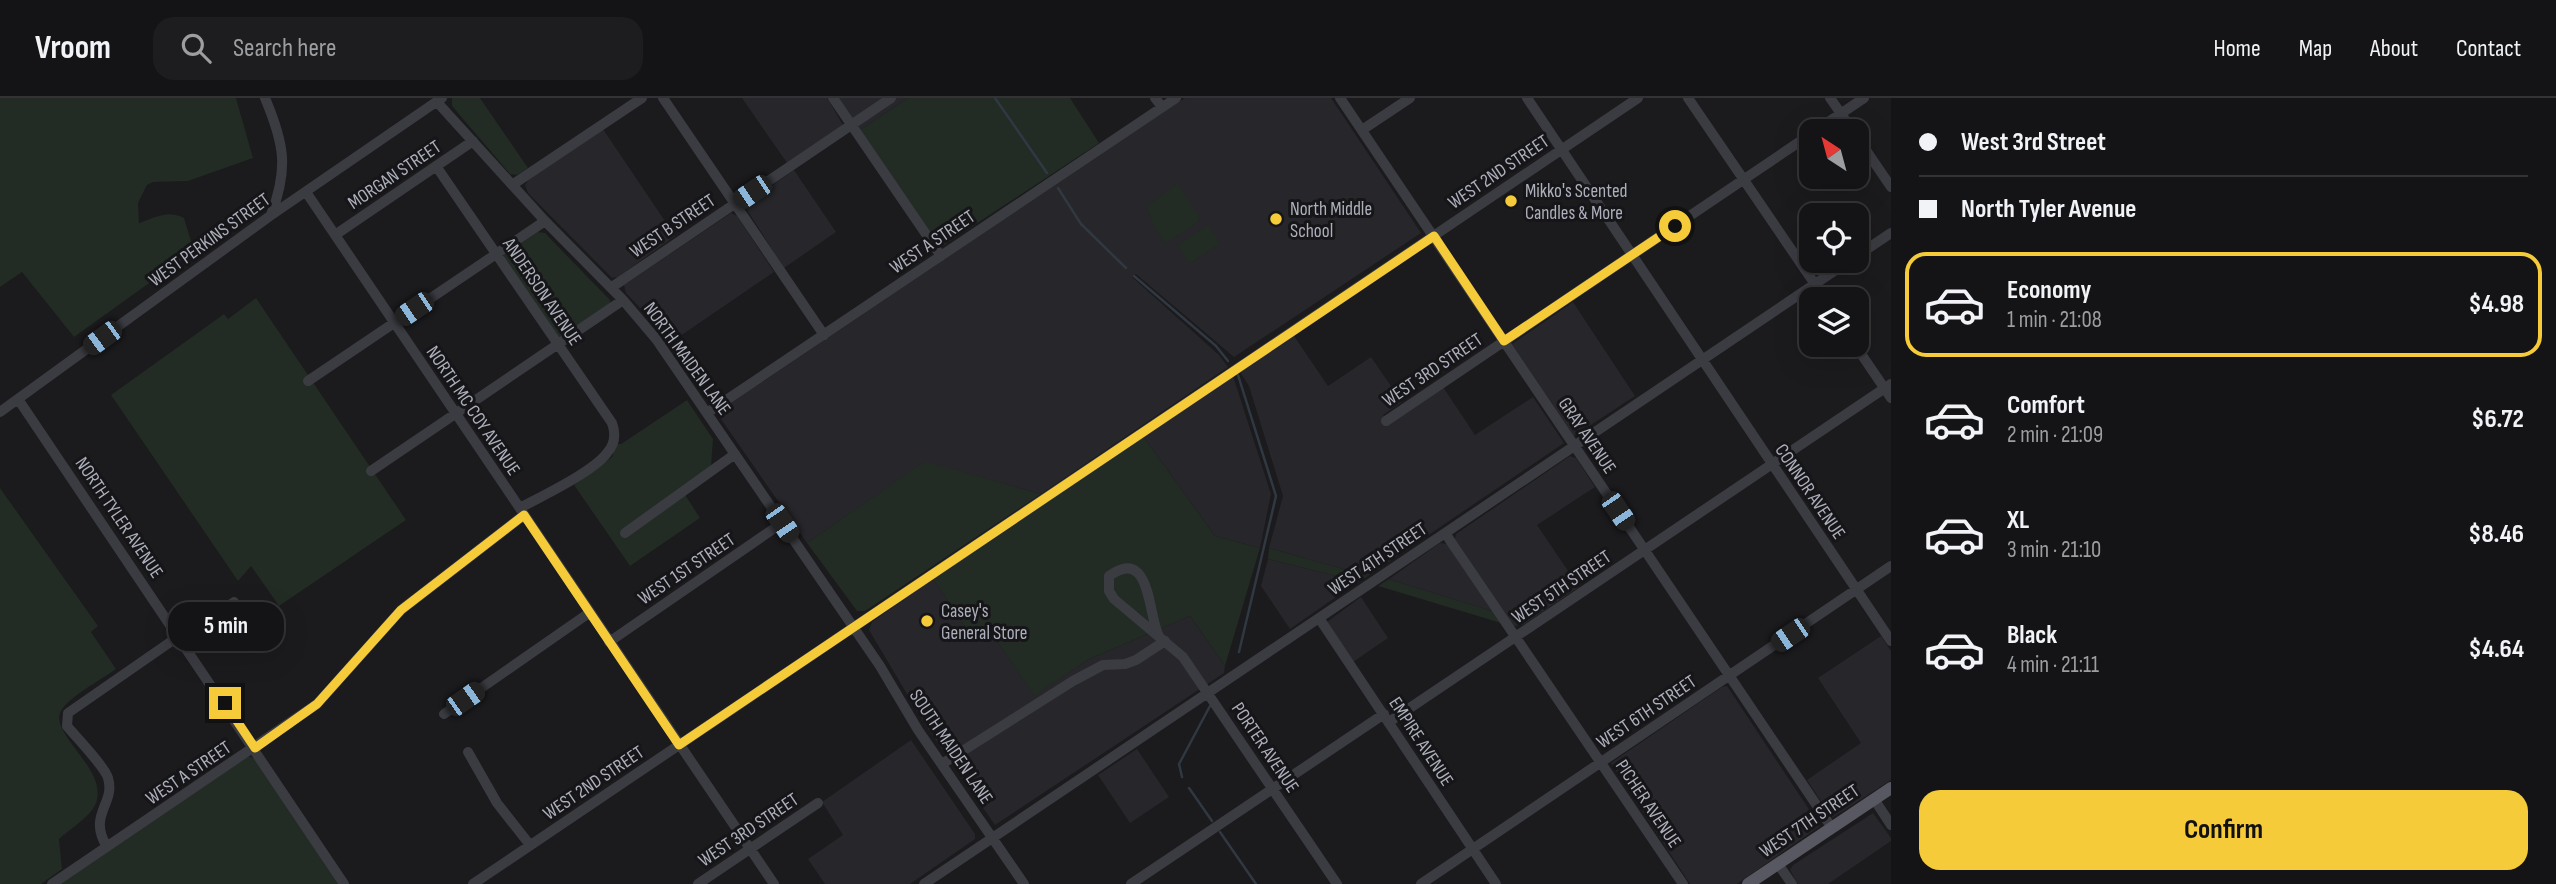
<!DOCTYPE html>
<meta charset="utf-8">
<style>
:root{--surface:#141416;--page:#1d1d1f;--text:#f1f3f6;--muted:#9d9ea1;--line:#333335;--accent:#f6cb3a}
body{margin:0;font-family:"Sofia Sans Condensed",sans-serif;background:var(--page);color:var(--text);height:100vh;display:flex;flex-direction:column;font-size:26px;white-space:nowrap}
*{box-sizing:border-box;margin:0}
p{font-size:23px;color:var(--muted)}
.icon{flex:none;width:38px;height:38px;fill:none;stroke:currentColor;stroke-width:2;stroke-linecap:round;stroke-linejoin:round}
.map{position:relative;flex:1;overflow:hidden}
.details{display:flex;flex-direction:column;background:var(--surface);width:665px}
.details>*{flex:none}
.hud{display:grid;align-content:center;height:154px;padding:0 28px;background:var(--surface)}
.needle{width:46px;rotate:324deg}
.tools{position:absolute;left:1799px;top:21px;display:grid;gap:14px}
.tools a{display:grid;place-items:center;width:70px;height:70px;border-radius:14px;background:var(--surface);box-shadow:0 7px 28px #0002,0 0 0 2px var(--line);font-size:35px}
.end{position:absolute;width:32px;height:32px;margin:-16px;border:9px solid #f6cb3a;background:#111;box-shadow:0 0 0 4px #111}
.from{border-radius:50%}
.bubble{position:absolute;height:49px;border-radius:21px;background:var(--surface);box-shadow:0 7px 28px #0002,0 0 0 2px var(--line);font-size:23px;font-weight:700;line-height:49px;text-align:center}
.car{position:absolute;width:21px;height:42px;margin:-21px -10px;border-radius:9px;box-shadow:0 0 5px 2px #0007;background:linear-gradient(#222 24%,#8ab4d8 0 40%,#222 0 76%,#8ab4d8 0 86%,#222 0)}
.hud b{display:flex;align-items:center;gap:24px;height:66px;font-size:26px}
.hud b+b{border-top:2px solid var(--line)}
.hud i{width:18px;height:18px;background:var(--text)}
ul{padding:0;list-style:none}
li{display:flex;align-items:center;gap:21px;height:105px;margin:0 14px 10px;padding:0 14px;border:4px solid transparent;border-radius:21px}
li div{flex:1}
li b{display:block;font-size:26px}
li em{font-style:normal;font-weight:700}
li.current{border-color:var(--accent)}
li>.icon{width:63px;height:63px;stroke-width:1.5}
.primary-button{display:flex;gap:14px;margin-top:auto;padding:14px 28px}
.primary-button a{flex:1;height:80px;border-radius:21px;background:var(--accent);color:#111;font-size:28px;font-weight:700;line-height:80px;text-align:center}
header{display:flex;align-items:center;gap:42px;box-sizing:border-box;height:98px;padding:0 35px;background:var(--surface);border-bottom:2px solid var(--line)}
header strong{font-size:33px}
nav{display:flex;gap:38px;margin-inline-start:auto;font-size:24px}
.search{width:490px;height:63px;background:var(--page);display:flex;align-items:center;gap:18px;box-sizing:border-box;padding:0 24px;border-radius:21px;color:var(--muted);font-size:26px}
main{display:flex;flex:1;min-height:0}
.map>svg:first-child{display:block}
.built{fill:#27262a}
.green{fill:#222b24}
.lines{fill:none;stroke-linecap:round;stroke-linejoin:round}
.stream{stroke:#303842;stroke-width:2.5}
.minor{stroke:#3b3c42;stroke-width:10}
.major{stroke:#575861;stroke-width:12}
.route{stroke:#f6cb3a;stroke-width:9}
.poi-dot{fill:#f6cb3a;stroke:#161518;stroke-width:2.5}
.labels{text-anchor:middle;stroke-width:6;stroke-linejoin:round;paint-order:stroke}
.street-label{font-size:19px;fill:#adb0bc;stroke:#161518}
.poi-label{font-size:19px;fill:#adb0bc;stroke:#161518;text-anchor:start}
</style>
<header>
<strong>Vroom</strong>
<div class="search"><svg class="icon" aria-label="search" viewBox="0 0 24 24"><circle cx="10" cy="10" r="6"/><path d="M15 15l6 6"/></svg>Search here</div>
<nav><a>Home</a><a>Map</a><a>About</a><a>Contact</a></nav>
</header>
<main>
<div class="map">
<svg width="1891" height="786" viewBox="0 0 1891 786">
<rect width="100%" height="100%" fill="#1b1a1d"/>
<path class="built" d="M742,0H827L843,27L787,65Z
M838,0H908L860,32Z
M1185,0H1331L1421,135L1234,259L1136,176L1132,179L1219,257L1228,269L1041,396L925,364L807,445L721,321L719,317L722,311Z
M603,31L675,138L618,179L612,180L528,95L525,87L529,81Z
M794,72L836,134L784,170L744,107Z
M731,115L737,118L774,174L670,245L656,227L626,195L624,187Z
M1573,204L1635,298L1574,338L1512,246Z
M1294,238L1328,288L1371,259L1402,304L1383,317L1388,326L1443,289L1475,337L1533,299L1564,345L1368,478L1269,450L1283,398L1249,288L1240,274Z
M1233,278L1271,396L1260,450L1215,438L1143,338Z
M1570,358L1576,360L1595,389L1537,427L1579,489L1523,527L1514,528L1455,441L1456,436Z
M1440,445L1447,446L1492,513L1389,481Z
M1268,461L1340,479L1349,490L1290,531L1261,488Z
M933,481L971,538L987,528L1034,597L1089,561L1190,518L1225,568L1224,575L995,727L926,628L869,532L872,524Z
M1361,499L1388,540L1353,564L1327,524Z
M1881,538L1891,553V682L1832,720L1807,682L1861,645L1818,580Z
M1727,588L1820,728L1737,786H1690L1611,665L1722,589Z
M911,642L975,736V741L910,786H825L808,761L843,737L822,704Z
M1137,651L1169,699L1130,725L1098,677Z
M1873,715L1891,740V743L1828,786H1798L1790,772L1793,767Z"/>
<path class="green" d="M0,0H236L253,60L188,83L153,84L147,87L138,105L139,125C154,120 168,111 184,120L194,153L74,239L22,174L0,189Z
M452,0H480L528,70L517,77L510,76L452,8Z
M908,0H1070L1099,45L941,149L860,32Z
M1178,85L1200,119L1198,124L1166,146L1155,131L1146,109Z
M1208,127L1220,146L1189,166L1177,147Z
M538,134L545,135L610,202V206L559,240L501,159Z
M256,200L406,422L279,508L251,468L238,483L111,297L224,216L228,221Z
M687,302L713,341L711,369L684,395L700,420L630,468L574,387L612,359L617,346H621Z
M1143,338L1215,438L1260,450L1225,568L1190,518L1089,561L1034,598L987,528L971,538L933,481Z
M925,363L1041,396L865,513H857L807,445Z
M0,390L98,528L91,534L116,571C101,582 70,598 61,613C48,636 114,675 94,709C89,719 68,733 59,741L62,771L41,786H0Z
M1269,450L1368,478L1349,490L1340,479L1268,461Z
M1389,481L1492,513L1501,525L1378,488Z
M248,658L256,661L338,786H58Z"/>
<g class="lines">
<path class="stream" d="M995,0L1047,75
M1058,90L1081,126L1126,170
M1134,178L1216,248L1228,263
M1238,277L1276,398L1239,554
M1182,679L1179,666L1210,608
M1189,690L1212,723
M1220,734L1256,786"/>
<path class="minor" d="M265,0C284,45 289,70 271,117
M663,0L824,237
M833,0L941,158
M1155,0L1162,9
M1340,0L1832,730
M1527,0L1891,543
M1688,0L1825,201
M1830,0L1853,33
M437,4L545,123L623,202L656,241L880,568L918,632L1024,786
M1362,32L1410,0
M1815,33L1864,0
M1857,39L1891,89
M436,68L612,325C616,336 615,346 607,355C593,374 542,398 520,410
M512,87L642,0
M306,94L774,786
M335,137L473,43
M1857,158L1891,135
M612,189L891,0
M1855,247L1891,300
M308,283L545,123
M18,301L344,786
M0,314L270,118L442,0
M707,315L1176,0
M1386,323L1811,36
M371,373L623,202
M625,435L735,356
M1445,435L1683,786
M1319,520L1496,786
M1159,538C1148,520 1152,447 1109,478V493L1114,501L1183,559L1337,786
M609,544L782,425
M444,616L589,515
M1389,624L1891,286
M468,654L497,705L530,747
M942,666L1073,583L1103,567L1125,566L1136,562L1165,543
M1874,701L1891,727
M107,749C87,716 116,706 108,680C105,669 76,639 67,628L68,615L179,538L196,532L234,504
M1778,766L1792,786
M52,786L317,606L401,512L524,417
M473,786L1638,0
M698,786L818,705
M924,786L1849,163
M1131,786L1384,616
M1421,786L1891,468"/>
<path class="major" d="M1748,786L1891,690"/>
</g>
<g class="lines">
<path class="route" d="M225,605L255,650L317,606L401,512L524,417L679,647L1434,138L1504,243L1675,128"/>
</g>
<g class="poi-dot">
<circle cx="1511" cy="103" r="7"/>
<circle cx="1276" cy="121" r="7"/>
<circle cx="927" cy="523" r="7"/>
</g>
<g class="labels">
<g class="street-label">
<text transform="translate(1498 73) rotate(-34)" y="7">WEST 2ND STREET</text>
<text transform="translate(394 76) rotate(-34)" y="7">MORGAN STREET</text>
<text transform="translate(672 127) rotate(-34)" y="7">WEST B STREET</text>
<text transform="translate(209 141) rotate(-36)" y="7">WEST PERKINS STREET</text>
<text transform="translate(932 143) rotate(-34)" y="7">WEST A STREET</text>
<text transform="translate(543 193) rotate(56)" y="7">ANDERSON AVENUE</text>
<text transform="translate(688 260) rotate(54)" y="7">NORTH MAIDEN LANE</text>
<text transform="translate(1432 271) rotate(-34)" y="7">WEST 3RD STREET</text>
<text transform="translate(474 312) rotate(56)" y="7">NORTH MC COY AVENUE</text>
<text transform="translate(1588 337) rotate(56)" y="7">GRAY AVENUE</text>
<text transform="translate(1811 393) rotate(56)" y="7">CONNOR AVENUE</text>
<text transform="translate(120 419) rotate(56)" y="7">NORTH TYLER AVENUE</text>
<text transform="translate(1377 460) rotate(-34)" y="7">WEST 4TH STREET</text>
<text transform="translate(686 470) rotate(-34)" y="7">WEST 1ST STREET</text>
<text transform="translate(1561 488) rotate(-34)" y="7">WEST 5TH STREET</text>
<text transform="translate(1646 613) rotate(-34)" y="7">WEST 6TH STREET</text>
<text transform="translate(1422 643) rotate(57)" y="7">EMPIRE AVENUE</text>
<text transform="translate(952 648) rotate(56)" y="7">SOUTH MAIDEN LANE</text>
<text transform="translate(1266 649) rotate(56)" y="7">PORTER AVENUE</text>
<text transform="translate(188 674) rotate(-34)" y="7">WEST A STREET</text>
<text transform="translate(593 684) rotate(-34)" y="7">WEST 2ND STREET</text>
<text transform="translate(1649 705) rotate(56)" y="7">PICHER AVENUE</text>
<text transform="translate(1809 722) rotate(-34)" y="7">WEST 7TH STREET</text>
<text transform="translate(748 731) rotate(-34)" y="7">WEST 3RD STREET</text>
</g>
<g class="poi-label">
<text x="1525" y="99">Mikko's Scented<tspan x="1525" dy="22">Candles &amp; More</tspan></text>
<text x="1290" y="117">North Middle<tspan x="1290" dy="22">School</tspan></text>
<text x="941" y="519">Casey's<tspan x="941" dy="22">General Store</tspan></text>
</g>
</g>
</svg>
<div class="tools">
<a><svg class="needle" viewBox="-14 -14 28 28"><path d="M0-13l5 13h-10z" fill="#e53935"/><path d="M0 13l5-13h-10z" fill="#9d9ea1"/></svg></a>
<a><svg class="icon" aria-label="locate" viewBox="0 0 24 24"><circle cx="12" cy="12" r="6"/><path d="M12 2v4M12 18v4M2 12h4M18 12h4"/></svg></a>
<a><svg class="icon" aria-label="layers" viewBox="0 0 24 24"><path d="M12 4l9 5-9 5-9-5zM3 14l9 5 9-5"/></svg></a>
</div>
<i class="end from" style="left:1675px;top:128px"></i>
<i class="end" style="left:225px;top:605px"></i>
<div class="bubble" style="left:168px;top:504px;width:116px">5 min</div>
<i class="car" style="left:752px;top:94px;rotate:236deg"></i>
<i class="car" style="left:414px;top:211px;rotate:236deg"></i>
<i class="car" style="left:102px;top:240px;rotate:234deg"></i>
<i class="car" style="left:1618px;top:413px;rotate:146deg"></i>
<i class="car" style="left:782px;top:425px;rotate:146deg"></i>
<i class="car" style="left:1790px;top:537px;rotate:236deg"></i>
<i class="car" style="left:465px;top:601px;rotate:55deg"></i>
</div>
<section class="details">
<div class="hud">
<b><i class="from"></i>West 3rd Street</b>
<b><i></i>North Tyler Avenue</b>
</div>
<ul>
<li class="current"><svg class="icon" aria-label="car" viewBox="0 0 24 24"><path d="M5 17H2v-5l4-1 3-4h7l3 4 3 1v5h-3M9 17h6M6 11h13"/><circle cx="7" cy="17" r="2"/><circle cx="17" cy="17" r="2"/></svg><div><b>Economy</b><p>1 min · 21:08</p></div><em>$4.98</em></li>
<li><svg class="icon" aria-label="car" viewBox="0 0 24 24"><path d="M5 17H2v-5l4-1 3-4h7l3 4 3 1v5h-3M9 17h6M6 11h13"/><circle cx="7" cy="17" r="2"/><circle cx="17" cy="17" r="2"/></svg><div><b>Comfort</b><p>2 min · 21:09</p></div><em>$6.72</em></li>
<li><svg class="icon" aria-label="car" viewBox="0 0 24 24"><path d="M5 17H2v-5l4-1 3-4h7l3 4 3 1v5h-3M9 17h6M6 11h13"/><circle cx="7" cy="17" r="2"/><circle cx="17" cy="17" r="2"/></svg><div><b>XL</b><p>3 min · 21:10</p></div><em>$8.46</em></li>
<li><svg class="icon" aria-label="car" viewBox="0 0 24 24"><path d="M5 17H2v-5l4-1 3-4h7l3 4 3 1v5h-3M9 17h6M6 11h13"/><circle cx="7" cy="17" r="2"/><circle cx="17" cy="17" r="2"/></svg><div><b>Black</b><p>4 min · 21:11</p></div><em>$4.64</em></li>
</ul>
<div class="primary-button"><a>Confirm</a></div>
</section>
</main>
